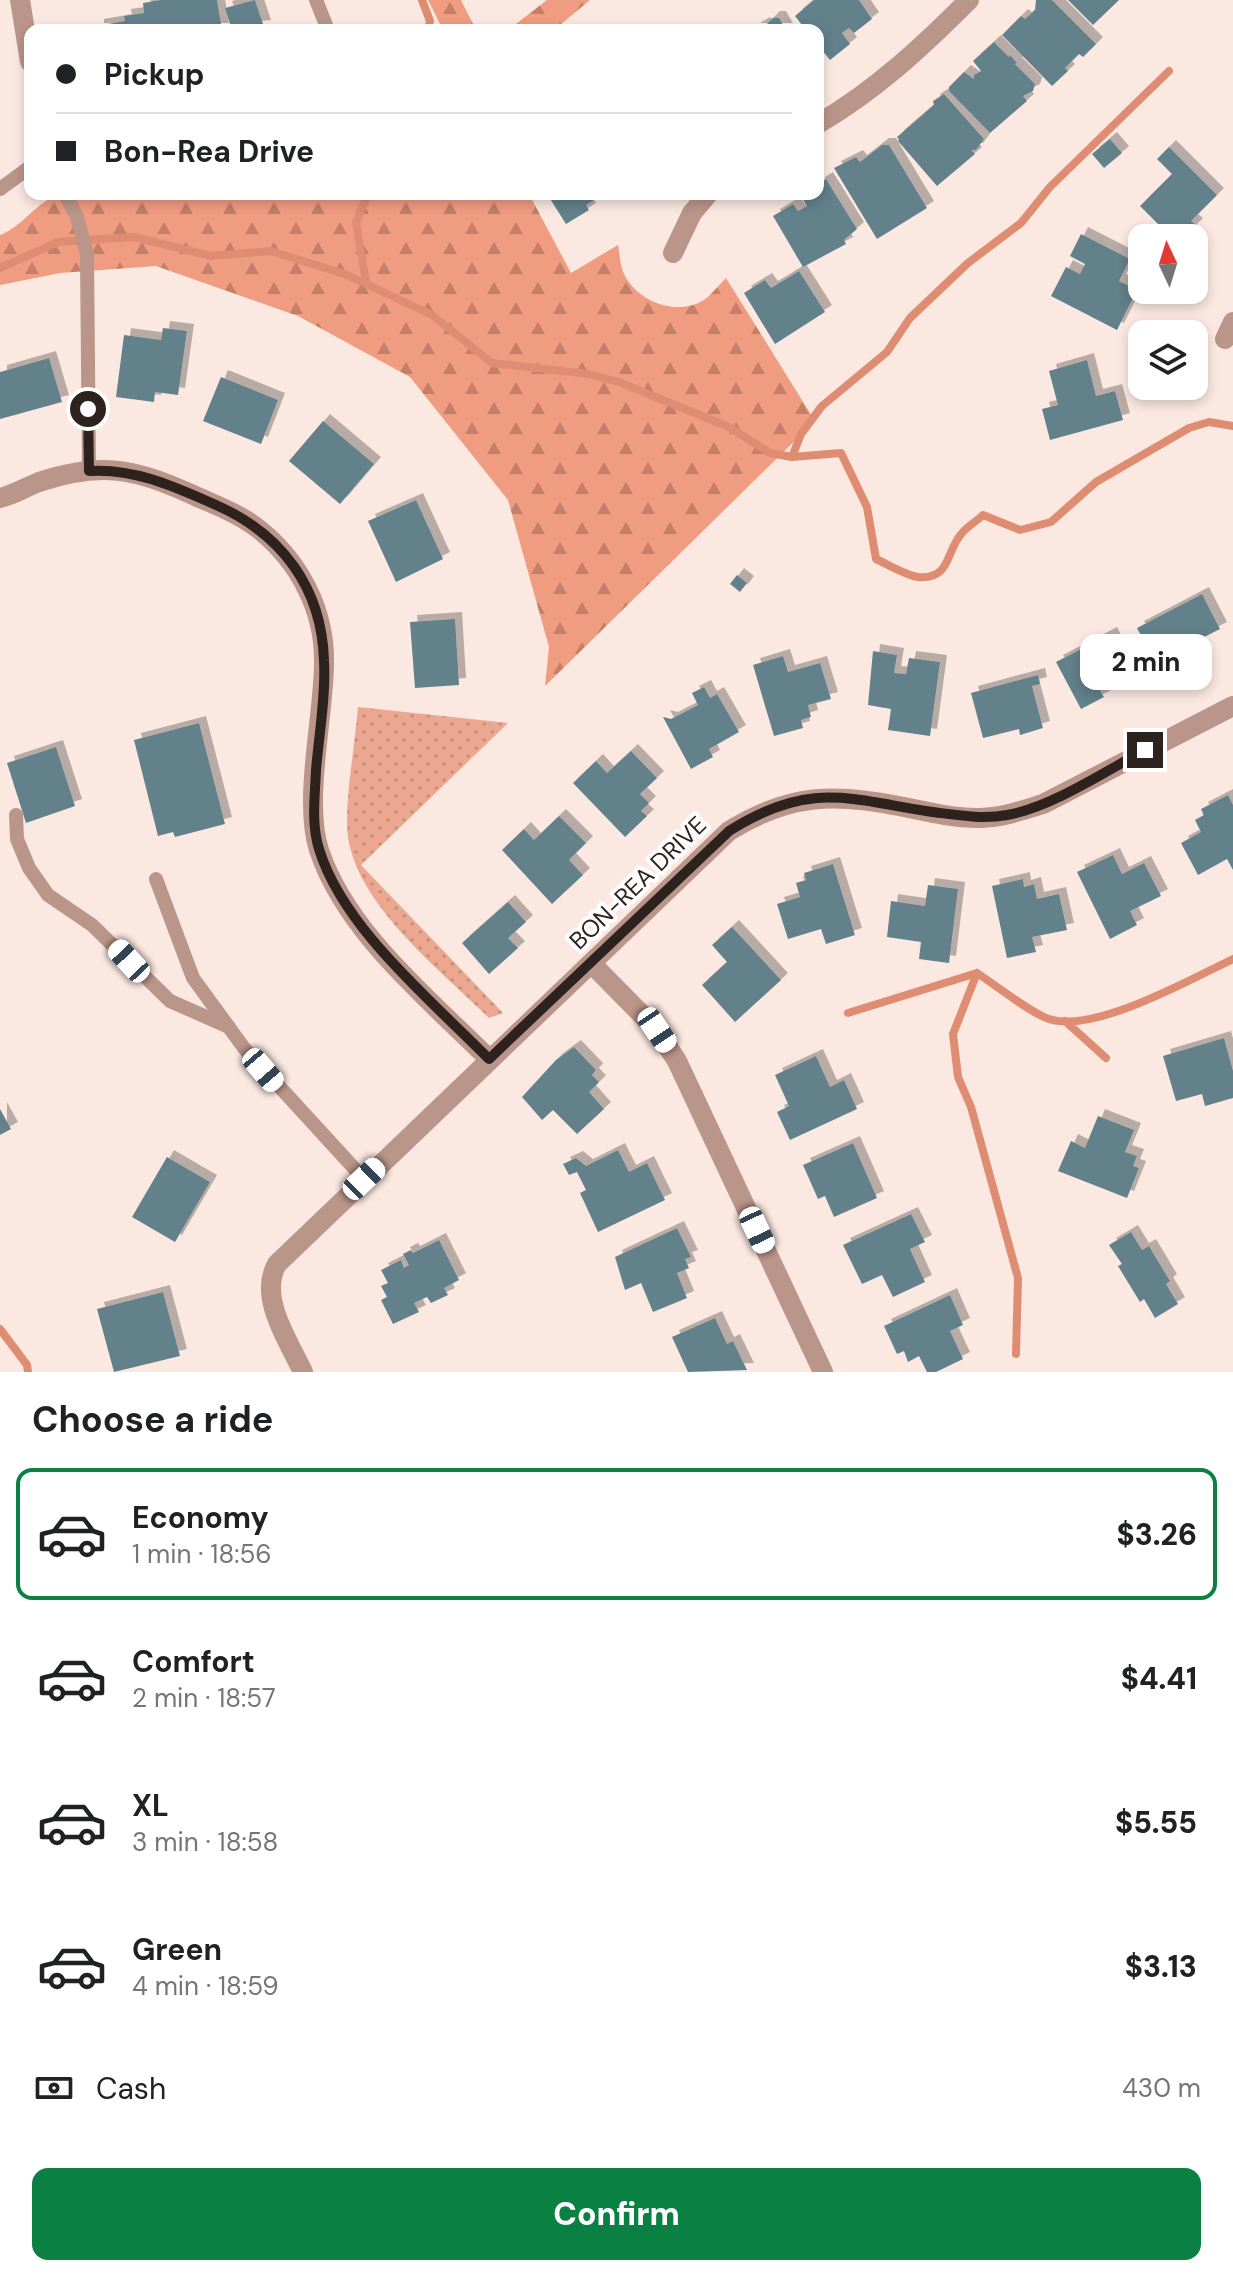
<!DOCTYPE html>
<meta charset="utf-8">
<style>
:root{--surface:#fff;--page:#f2f2f2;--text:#202124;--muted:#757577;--line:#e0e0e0;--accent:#0b8043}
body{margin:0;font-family:"DM Sans",sans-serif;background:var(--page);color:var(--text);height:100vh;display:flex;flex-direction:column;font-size:30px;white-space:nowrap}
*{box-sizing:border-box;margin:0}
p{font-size:26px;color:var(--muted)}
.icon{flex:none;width:44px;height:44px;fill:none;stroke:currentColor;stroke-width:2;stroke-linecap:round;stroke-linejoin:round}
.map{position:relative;height:1372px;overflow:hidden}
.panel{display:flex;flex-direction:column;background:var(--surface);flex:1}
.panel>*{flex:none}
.banner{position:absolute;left:24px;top:24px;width:800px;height:176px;border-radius:16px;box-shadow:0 4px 12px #0003;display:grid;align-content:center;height:176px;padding:0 32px;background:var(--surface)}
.needle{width:52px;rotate:356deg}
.tools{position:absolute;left:1128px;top:224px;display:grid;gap:16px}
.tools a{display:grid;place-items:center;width:80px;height:80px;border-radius:16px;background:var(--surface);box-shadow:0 4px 12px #0003;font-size:40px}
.end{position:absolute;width:36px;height:36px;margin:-18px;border:10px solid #2e221f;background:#fff;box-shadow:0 0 0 4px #fff}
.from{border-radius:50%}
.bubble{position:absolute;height:56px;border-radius:16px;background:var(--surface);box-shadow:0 4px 12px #0003;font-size:26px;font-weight:800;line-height:56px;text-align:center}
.car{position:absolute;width:24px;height:48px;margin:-24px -12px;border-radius:10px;box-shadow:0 0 6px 2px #0007;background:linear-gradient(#fff 24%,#345 0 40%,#fff 0 76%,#345 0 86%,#fff 0)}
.banner b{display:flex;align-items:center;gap:28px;height:76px;font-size:30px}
.banner b+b{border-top:2px solid var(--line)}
.banner i{width:20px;height:20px;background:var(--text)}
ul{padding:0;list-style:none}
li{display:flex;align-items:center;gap:24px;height:132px;margin:0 16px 12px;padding:0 16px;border:4px solid transparent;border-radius:16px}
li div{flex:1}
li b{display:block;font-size:30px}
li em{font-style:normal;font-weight:800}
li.selected{border-color:var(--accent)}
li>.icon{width:72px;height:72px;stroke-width:1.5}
h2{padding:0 32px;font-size:36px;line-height:96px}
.pay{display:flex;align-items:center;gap:20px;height:88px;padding:0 32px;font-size:30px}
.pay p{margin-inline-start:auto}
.cta{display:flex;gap:16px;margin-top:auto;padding:16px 32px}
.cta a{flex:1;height:92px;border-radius:16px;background:var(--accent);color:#fff;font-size:32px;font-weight:800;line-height:92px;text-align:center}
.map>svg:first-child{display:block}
.grass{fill:url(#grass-dots)}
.forest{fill:url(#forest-firs)}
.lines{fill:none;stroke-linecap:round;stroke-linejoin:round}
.stream{stroke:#df8d72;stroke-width:8}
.building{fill:#62818b;filter:url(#shadow)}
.lane{stroke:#ba9589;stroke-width:14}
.street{stroke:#ba9589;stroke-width:20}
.route{stroke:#2e221f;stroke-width:10}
.labels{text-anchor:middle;stroke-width:8;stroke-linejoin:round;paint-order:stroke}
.street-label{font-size:24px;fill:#2e221f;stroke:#fff}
</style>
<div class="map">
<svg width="1233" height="1372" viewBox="0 0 1233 1372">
<defs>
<pattern id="grass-dots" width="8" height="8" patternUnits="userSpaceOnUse" patternTransform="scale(2)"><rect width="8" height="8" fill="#eba790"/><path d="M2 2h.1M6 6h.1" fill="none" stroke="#ca8f7c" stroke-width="1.8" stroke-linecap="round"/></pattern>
<pattern id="forest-firs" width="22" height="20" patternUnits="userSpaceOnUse" patternTransform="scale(2)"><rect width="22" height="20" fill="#f09c80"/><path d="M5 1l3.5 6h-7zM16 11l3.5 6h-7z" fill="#c37f68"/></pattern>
<filter id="shadow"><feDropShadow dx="7" dy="-7" stdDeviation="0" flood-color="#0004"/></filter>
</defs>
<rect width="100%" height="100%" fill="#fbe8e1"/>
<path class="grass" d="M358,707L508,723L361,865L503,1013L489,1018C439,968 348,899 347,824C347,785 355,745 358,707Z"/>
<path class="forest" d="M428,0H461L476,30H443Z
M547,0H590L554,30H508Z
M61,194H529L571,273L618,245C620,255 620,267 625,276C640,304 682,318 708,297C714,291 720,284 726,278L815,421L545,686L549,647L508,500L410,377L298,316L156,266L60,273L0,285V235C24,226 36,201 61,194Z"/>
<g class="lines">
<path class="stream" d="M422,0L430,21L428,30
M0,268L58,242L134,237L211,256L271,251L347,275L432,315L492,363L588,374L619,382L729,427L770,453L792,457L841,453L867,507L876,559C889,565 905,575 918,577C952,580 945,550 963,532C969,525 977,521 983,515L1020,530L1051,522L1096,482L1189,428L1209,422L1233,426
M366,282L356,222L368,194
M792,457L801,434L822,406L887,352L910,318L968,263L1021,223L1050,187L1169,71
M977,973L953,1034L958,1077L971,1107L1018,1278L1016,1354
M977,973C994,984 1032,1014 1049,1019C1094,1034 1191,979 1233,959
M848,1013L977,973
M1065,1021L1106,1058
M0,1329L27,1365L28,1372"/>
</g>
<path class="building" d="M161,0H217L222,30H97V26L125,21L124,16L144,13L143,3Z
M255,0L264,27L232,30L225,8Z
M814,0H859L872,19L854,33L849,28L842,33L850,44L830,60L818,45V30H806L795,16Z
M1036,0H1052L1096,44L1083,57L1079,54L1065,68L1068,71L1052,86L1002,35L1021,16L1025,19L1035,10Z
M1068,0H1119L1093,25Z
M773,18H779L786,30H753L763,24L765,26Z
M994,42L1009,57L1010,55L1017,63L1015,64L1035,84L1033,91L1023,96L1027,101L990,133L949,91V87L964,72L974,79V75L981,71L973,61Z
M944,94L984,139L976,150H971L975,154L937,186L898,141L899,140L897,137L934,105L933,101Z
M1110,139L1122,153L1104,168L1092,154Z
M882,145H889L927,208L877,239L834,168L856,157L860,162Z
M1169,147L1217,195L1191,221L1196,225L1183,238H1172L1140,206L1172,174L1157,159Z
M826,179L857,229L844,240L846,244L803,267L773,216L793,204L798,211L807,206L802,198L810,194H818V184Z
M547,194H604L586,205L589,210L566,224Z
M1081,234L1130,259L1119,281L1137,290L1117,330L1051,296L1066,267L1080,274L1085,264L1070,256Z
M799,271L825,312L775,344L744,293L765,280L771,288Z
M163,328L187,331L178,395L155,392L154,402L116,397L124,335L161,340Z
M49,358L62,402L0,419V372Z
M1087,360L1096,396L1115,391L1123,420L1050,440L1042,409L1058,405L1049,371Z
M221,377L278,400L261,444L203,421Z
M323,421L374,464L340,504L289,461Z
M416,500L443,559L396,582L368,521Z
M737,575L747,583L740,592L730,584Z
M1202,594L1220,629L1155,662L1137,628Z
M455,619L459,685L415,688L410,622Z
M1110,634L1131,675L1100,691L1104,697L1081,709L1056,662Z
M873,651L897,655L894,673L906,674L909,658L940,662L930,736L888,730L891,709L868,705Z
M783,656L788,672L820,663L831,699L808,705L811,717L801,720L803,728L774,736L753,665Z
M1038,675L1040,684L1032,686L1043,728L1020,735L1019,729L983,738L971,693Z
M704,687L710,698L717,694L739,732L709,749L713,757L691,769L663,717L671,719L698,705L692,693Z
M199,723L225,824L175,837L173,832L158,836L134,740Z
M56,747L75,806L26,823L7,763Z
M631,751L657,778L640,794L649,803L641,811L647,816L625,837L573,783L596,761L607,773Z
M1228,795L1233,805V870L1227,859L1198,875L1181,843L1201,832L1195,820L1204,815L1201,809Z
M559,816L586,843L569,860L583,875L552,904L502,850L524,829L534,840Z
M1113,855L1122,874L1144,863L1161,896L1130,911L1137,925L1110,939L1077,872Z
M833,864L855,935L826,944L821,929L788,939L777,904L800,897L796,883L806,880L804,873Z
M1023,879L1024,887L1034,884L1037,899L1059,894L1067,930L1032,937L1036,952L1007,958L992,886Z
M928,885L958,889L949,963L919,959L921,942L887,937L891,901L925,906Z
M508,902L526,922L508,938L518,948L489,974L462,943Z
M732,927L781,980L735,1022L702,985L727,962L712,945Z
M1224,1038L1233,1071V1098L1205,1106L1202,1094L1176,1101L1163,1056Z
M574,1047L596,1070L592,1075L599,1082L589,1092L604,1109L577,1134L553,1110L542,1120L522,1097L556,1060Z
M816,1056L830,1087L844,1080L857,1109L790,1140L777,1112L789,1106L775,1075Z
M0,1109L11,1129L0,1135Z
M1098,1116L1134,1130L1125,1152L1137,1156L1133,1166L1139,1168L1127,1198L1058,1171L1071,1141L1085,1148Z
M853,1143L877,1198L834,1217L825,1196L818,1199L803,1165Z
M618,1150L629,1172L647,1163L665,1200L598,1232L580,1193L586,1190L577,1172L569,1175L563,1164L576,1158L586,1166Z
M167,1157L210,1182L175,1242L132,1217Z
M911,1214L925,1242L910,1249L925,1282L893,1297L882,1275L862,1284L843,1245Z
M677,1228L691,1257L685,1259L689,1268L677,1273L687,1298L653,1312L641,1283L625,1290L615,1257Z
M1131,1232L1142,1250L1149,1246L1170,1281L1166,1284L1178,1304L1155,1318L1144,1299L1140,1302L1118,1266L1122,1264L1109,1245Z
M439,1240L459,1280L444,1288L448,1295L431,1303L427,1297L414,1303L419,1312L393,1324L381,1300L387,1297L381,1286L388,1283L381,1270L401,1260L404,1268L409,1265L403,1254L411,1250L413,1253Z
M163,1292L180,1356L114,1372L97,1309Z
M950,1295L963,1325L950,1331L963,1359L936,1372H927L919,1356L908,1362L904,1351L897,1354L884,1326Z
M715,1318L727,1344L733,1341L747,1370L688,1372L672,1337Z"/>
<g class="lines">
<path class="lane" d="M316,0L328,30
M0,189L30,167
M65,194L77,217L87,255L89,471
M16,815L17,839L29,868L48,895L92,925L170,1001L229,1027
M156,879L193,978L244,1048L364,1179"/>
<path class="street" d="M20,0L30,62
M818,124C877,89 921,48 969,0
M673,253L692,213L708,194
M1225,339L1233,322
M0,498C14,495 26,487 39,482C60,475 82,470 104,470C135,470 164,482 191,494C215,505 241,514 261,531C300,563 325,611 324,663C324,715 303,801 319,850C346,932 429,999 489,1059
M591,963L657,1030L677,1061L823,1372
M303,1372C288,1340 258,1297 277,1264L729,831C790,793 836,793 904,807C928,812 953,818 977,818C1000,818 1021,811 1043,804L1233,706"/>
</g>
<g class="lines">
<path class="route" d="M88,409L89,471C135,468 175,487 216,505C282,534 322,588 324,661C326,696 319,734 316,770C315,796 311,823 319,849C343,928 431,1000 489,1059L729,831C813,778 852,801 940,813C963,816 985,819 1007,815C1050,808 1106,771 1145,750"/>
</g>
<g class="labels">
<g class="street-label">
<text transform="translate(638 883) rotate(-44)" y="8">BON-REA DRIVE</text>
</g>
</g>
</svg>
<div class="tools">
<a><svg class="needle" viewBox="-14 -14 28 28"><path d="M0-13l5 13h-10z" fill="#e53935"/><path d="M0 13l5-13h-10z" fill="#757577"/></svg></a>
<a><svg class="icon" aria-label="layers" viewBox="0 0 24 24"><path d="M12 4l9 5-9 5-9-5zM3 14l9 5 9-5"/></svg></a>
</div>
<i class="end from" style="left:88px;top:409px"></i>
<i class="end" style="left:1145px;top:750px"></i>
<div class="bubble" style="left:1080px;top:634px;width:132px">2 min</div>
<i class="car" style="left:129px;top:961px;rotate:317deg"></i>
<i class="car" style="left:657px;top:1030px;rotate:146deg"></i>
<i class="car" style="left:263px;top:1070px;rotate:139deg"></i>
<i class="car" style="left:364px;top:1179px;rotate:46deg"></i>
<i class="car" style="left:757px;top:1230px;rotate:155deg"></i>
<div class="banner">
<b><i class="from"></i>Pickup</b>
<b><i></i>Bon-Rea Drive</b>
</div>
</div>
<section class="panel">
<h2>Choose a ride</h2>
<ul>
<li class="selected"><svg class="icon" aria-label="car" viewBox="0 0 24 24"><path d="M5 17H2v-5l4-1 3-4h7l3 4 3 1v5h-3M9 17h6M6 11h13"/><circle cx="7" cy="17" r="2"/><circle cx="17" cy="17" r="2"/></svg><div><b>Economy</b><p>1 min · 18:56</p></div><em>$3.26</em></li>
<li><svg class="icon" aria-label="car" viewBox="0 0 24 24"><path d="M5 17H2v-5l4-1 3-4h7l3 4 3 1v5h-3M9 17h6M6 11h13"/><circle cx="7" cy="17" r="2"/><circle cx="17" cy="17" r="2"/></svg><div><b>Comfort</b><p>2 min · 18:57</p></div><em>$4.41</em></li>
<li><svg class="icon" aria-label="car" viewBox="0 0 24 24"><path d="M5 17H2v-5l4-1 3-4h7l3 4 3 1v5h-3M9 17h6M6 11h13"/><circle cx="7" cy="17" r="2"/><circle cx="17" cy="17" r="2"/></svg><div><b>XL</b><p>3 min · 18:58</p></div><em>$5.55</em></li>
<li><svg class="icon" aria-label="car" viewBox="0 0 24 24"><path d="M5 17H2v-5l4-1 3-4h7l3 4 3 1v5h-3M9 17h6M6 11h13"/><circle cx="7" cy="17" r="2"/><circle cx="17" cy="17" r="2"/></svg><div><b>Green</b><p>4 min · 18:59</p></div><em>$3.13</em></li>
</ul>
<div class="pay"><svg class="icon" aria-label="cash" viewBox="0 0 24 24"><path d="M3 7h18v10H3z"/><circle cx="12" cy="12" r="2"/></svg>Cash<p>430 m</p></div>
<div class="cta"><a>Confirm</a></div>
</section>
